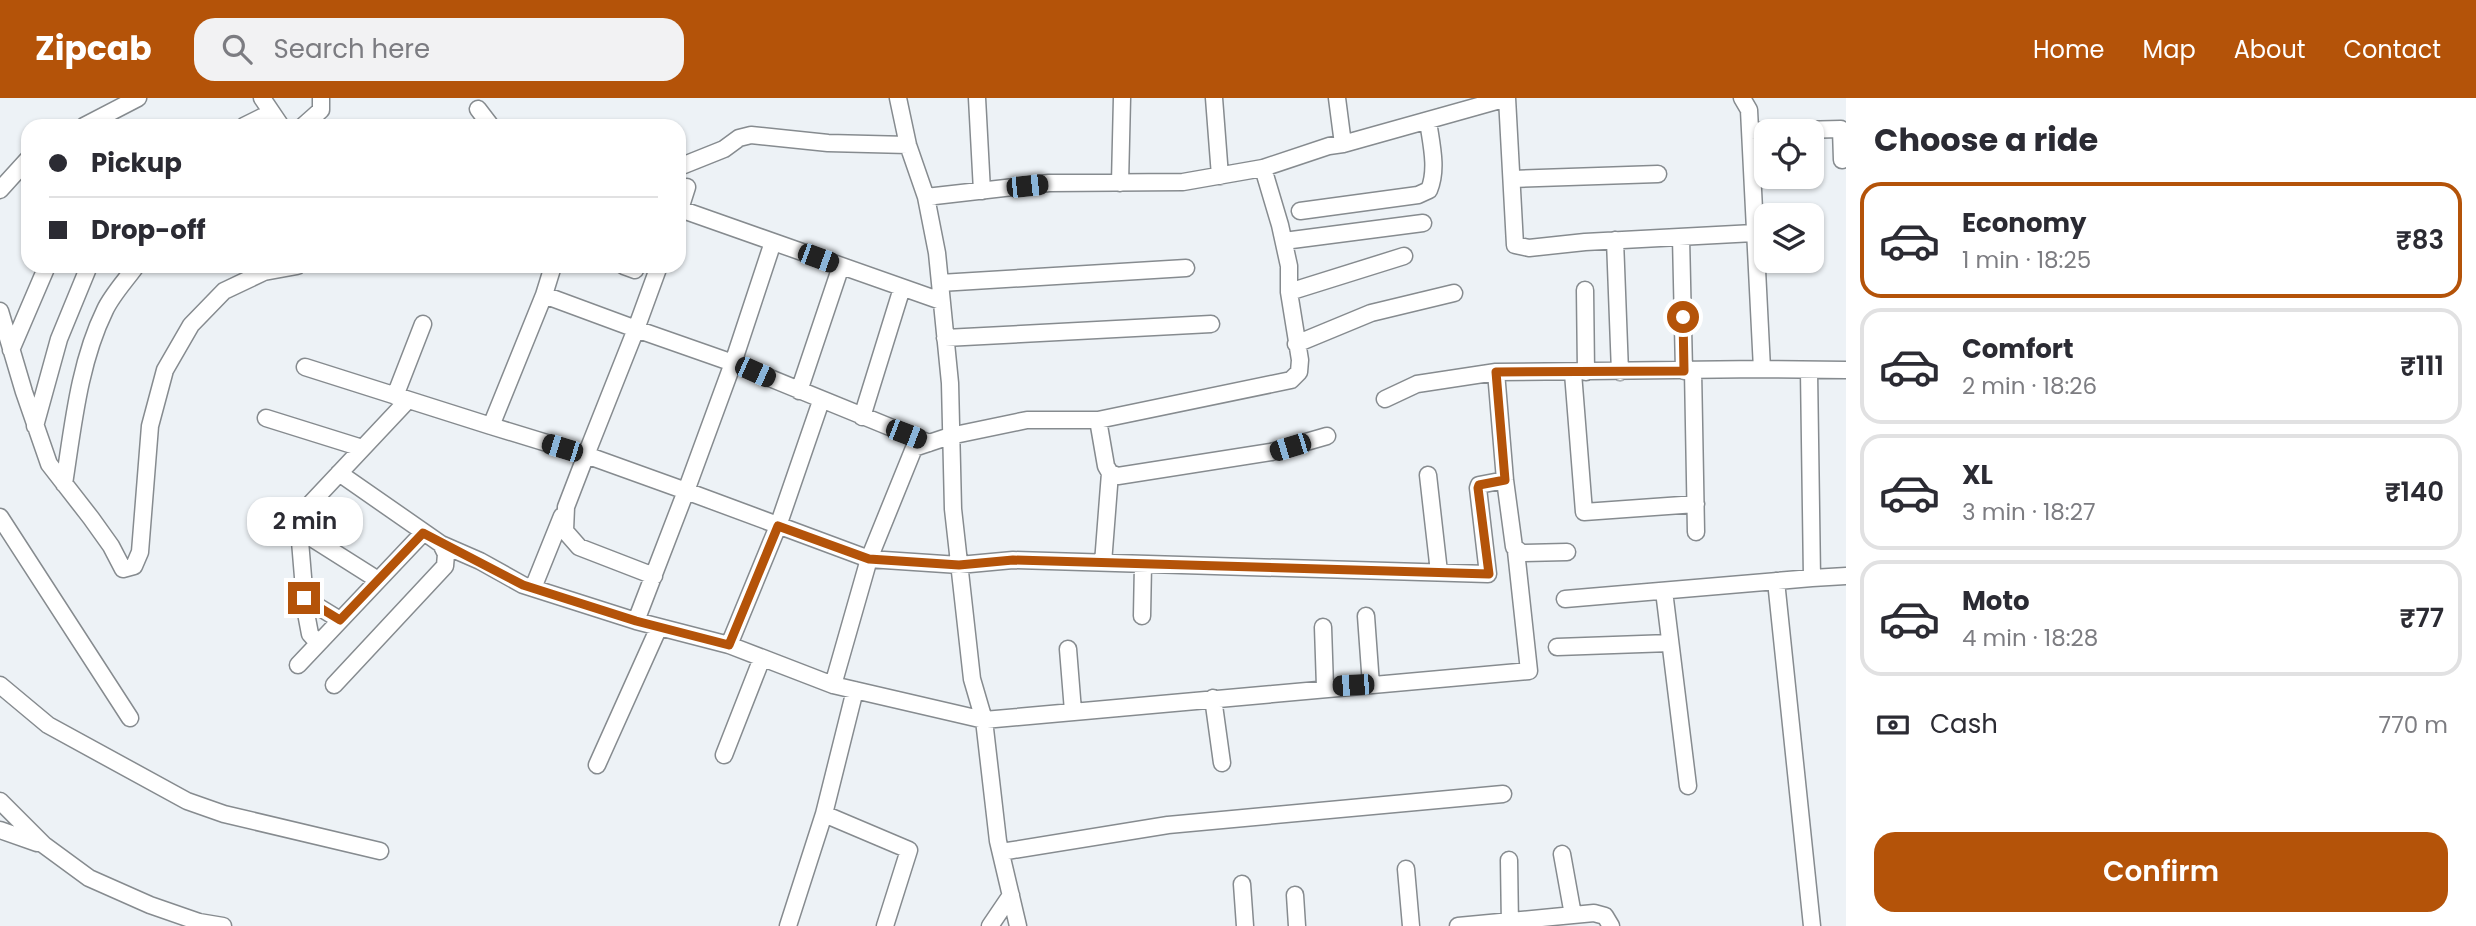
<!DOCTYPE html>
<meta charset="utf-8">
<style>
:root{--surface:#fff;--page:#f2f2f3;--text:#2b2b33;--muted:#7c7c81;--line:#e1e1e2;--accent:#b45309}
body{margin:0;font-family:Poppins,sans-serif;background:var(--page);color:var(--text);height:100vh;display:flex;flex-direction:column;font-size:26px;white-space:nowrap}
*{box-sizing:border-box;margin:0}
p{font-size:23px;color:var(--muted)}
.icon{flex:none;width:38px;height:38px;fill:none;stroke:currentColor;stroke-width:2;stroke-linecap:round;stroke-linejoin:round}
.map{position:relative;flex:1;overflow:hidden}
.side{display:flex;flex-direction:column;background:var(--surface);width:630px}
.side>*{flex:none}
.hud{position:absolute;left:21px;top:21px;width:665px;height:154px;border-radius:21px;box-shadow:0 2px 5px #0004;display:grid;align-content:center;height:154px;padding:0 28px;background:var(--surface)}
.controls{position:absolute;left:1754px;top:21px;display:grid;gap:14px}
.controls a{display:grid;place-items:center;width:70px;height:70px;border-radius:14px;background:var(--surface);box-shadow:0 2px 5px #0004;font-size:35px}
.end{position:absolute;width:32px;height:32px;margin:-16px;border:9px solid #b45309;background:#fff;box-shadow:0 0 0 4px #fff}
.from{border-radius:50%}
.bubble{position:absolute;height:49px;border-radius:21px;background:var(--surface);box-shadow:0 2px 5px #0004;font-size:23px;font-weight:600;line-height:49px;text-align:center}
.car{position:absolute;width:21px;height:42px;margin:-21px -10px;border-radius:9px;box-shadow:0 0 5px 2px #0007;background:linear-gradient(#222 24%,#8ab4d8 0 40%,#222 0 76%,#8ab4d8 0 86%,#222 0)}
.hud b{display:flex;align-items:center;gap:24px;height:66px;font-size:26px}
.hud b+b{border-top:2px solid var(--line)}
.hud i{width:18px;height:18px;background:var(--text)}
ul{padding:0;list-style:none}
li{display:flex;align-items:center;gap:21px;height:116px;margin:0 14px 10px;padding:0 14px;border:4px solid var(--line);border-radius:21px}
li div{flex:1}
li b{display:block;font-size:26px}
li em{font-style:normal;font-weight:600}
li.selected{border-color:var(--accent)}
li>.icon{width:63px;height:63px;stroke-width:1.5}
h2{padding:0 28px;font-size:32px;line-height:84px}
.pay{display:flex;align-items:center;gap:18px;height:77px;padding:0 28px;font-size:26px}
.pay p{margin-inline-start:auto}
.cta{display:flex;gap:14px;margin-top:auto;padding:14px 28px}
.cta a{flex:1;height:80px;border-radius:21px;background:var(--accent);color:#fff;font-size:28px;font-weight:600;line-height:80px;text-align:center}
header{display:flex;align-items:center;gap:42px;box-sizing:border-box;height:98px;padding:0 35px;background:var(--accent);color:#fff}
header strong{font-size:33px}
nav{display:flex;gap:38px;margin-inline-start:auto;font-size:24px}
.search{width:490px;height:63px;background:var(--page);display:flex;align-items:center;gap:18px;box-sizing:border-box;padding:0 24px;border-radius:21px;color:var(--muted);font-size:26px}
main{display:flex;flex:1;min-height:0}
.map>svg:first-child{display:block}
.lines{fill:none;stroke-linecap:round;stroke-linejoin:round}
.minor-casing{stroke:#868b8f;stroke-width:19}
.minor{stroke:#fff;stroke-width:16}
.route{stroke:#b45309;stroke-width:9}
</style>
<header>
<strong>Zipcab</strong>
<div class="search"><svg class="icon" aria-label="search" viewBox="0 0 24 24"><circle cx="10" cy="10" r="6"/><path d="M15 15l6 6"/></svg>Search here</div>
<nav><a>Home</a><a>Map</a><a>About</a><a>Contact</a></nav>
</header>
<main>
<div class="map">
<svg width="1846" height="828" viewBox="0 0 1846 828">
<rect width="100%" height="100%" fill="#edf2f6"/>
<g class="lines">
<defs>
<path id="minor" d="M262,0L281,28
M898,0L908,47L926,99L1049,85L1183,84L1263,70L1329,48L1343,46L1507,0
M977,0L982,93
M1214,0L1220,78
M1337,0L1343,46
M1507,0L1515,147L1529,150L1585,144L1754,135
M1742,0L1749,12L1762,271L1846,272
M478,11L491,28
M84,28L138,0
M244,28L270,15
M303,28L321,12V0
M1750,33L1841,31L1842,62
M679,69L724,51L739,40L751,37L828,45L908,47
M1263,70L1280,127L1289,168V194L1300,262L1299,274L1291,282L1098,322H1027L950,338L914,350L869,461L833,587L984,622L1529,573L1516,453
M1512,81L1658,76
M1120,85L1122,0
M0,92L28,61
M926,99L937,155L950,285L953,411L972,581L984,622L998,743L1018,828
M680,111L687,89
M679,113L680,111L941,203
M1300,113L1418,97L1429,92C1438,71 1431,45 1428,23
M1681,139L1684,273
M1615,142L1620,274
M1284,143L1423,125
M773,144L733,265L929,345
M624,168L635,172
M940,185L1186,170
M1585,192L1586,274
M1289,194L1404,158
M544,197L553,168
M0,213L24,294L49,366L91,420L111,448L123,471L134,468L140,454L150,328L165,272L191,227L224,193L264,174L297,168
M636,231L733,265L686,393L586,357Z
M945,240L1211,226
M1296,246L1371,215L1454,195
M11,252L47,168
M305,269L491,328
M1693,272L1696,434
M1809,273L1812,480L1846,478
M1496,274L1505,382L1514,449L1522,455L1567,454
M1573,275L1584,414L1696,406
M799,293L841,168
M395,298L423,226
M1385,301L1417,286L1496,274L1762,271
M862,319L902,190
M266,320L362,350
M1098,322L1106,368L1110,375L1118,378L1271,354L1327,338
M35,328L59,241L89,168
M1428,377L1439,474
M64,386C73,328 79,265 105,212C112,197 126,182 136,168
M0,419L130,620
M299,432L378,482
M441,446L480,463L523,487L636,523
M1103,465L1110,375
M654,478L579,449L565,433L566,409L586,357L491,328L544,197L636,231L659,168
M1776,483L1812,828
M533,490L562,418
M1664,493L1688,688
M304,500L340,522
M1565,501L1812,480
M1142,518L1143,466
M1366,518L1371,587
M1323,529L1325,589
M318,545L310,536L306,515L298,419L408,302
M729,547L778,428L821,303
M1557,549L1670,545
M1068,551L1073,613
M298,567L423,435
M0,587L48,627L187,703L224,716L380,753
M334,587L445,468L446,456L441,446L339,375
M833,587L729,547L636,523L686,393L869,461L959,467L1013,462L1488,476L1478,390L1479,387L1505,382
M1213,600L1222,665
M724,657L762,560
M597,667L659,529
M0,703L44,747L89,780L150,807L199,824L223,828
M824,716L909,752L885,828
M0,732L37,745
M1001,754L1168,727L1503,696
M1562,756L1573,817
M1509,762L1510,828
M1406,771L1411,828
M1242,786L1245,828
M1295,797L1297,828
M788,828L824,716L855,592
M990,828L1011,797
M1458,828L1594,815L1605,818L1611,828"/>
</defs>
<use href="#minor" class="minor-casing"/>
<use href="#minor" class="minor"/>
</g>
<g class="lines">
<path class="route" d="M304,500L340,522L423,435L523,487L636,523L729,547L778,428L869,461L959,467L1013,462L1489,476L1478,390L1479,387L1505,382L1496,274L1684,273L1683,219"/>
</g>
</svg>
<div class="controls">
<a><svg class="icon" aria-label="locate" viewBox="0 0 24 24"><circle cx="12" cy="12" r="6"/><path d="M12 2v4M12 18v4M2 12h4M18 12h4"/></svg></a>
<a><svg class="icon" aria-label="layers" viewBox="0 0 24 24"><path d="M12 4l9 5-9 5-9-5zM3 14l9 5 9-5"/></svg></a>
</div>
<i class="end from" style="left:1683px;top:219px"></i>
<i class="end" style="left:304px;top:500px"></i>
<div class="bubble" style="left:247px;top:399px;width:116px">2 min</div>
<i class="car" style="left:1027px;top:88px;rotate:84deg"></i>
<i class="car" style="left:818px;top:160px;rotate:110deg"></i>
<i class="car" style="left:755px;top:274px;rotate:114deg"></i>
<i class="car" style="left:906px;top:336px;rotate:111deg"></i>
<i class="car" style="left:1290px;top:349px;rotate:253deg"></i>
<i class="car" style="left:562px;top:350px;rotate:287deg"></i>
<i class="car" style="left:1353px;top:587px;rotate:267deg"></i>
<div class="hud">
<b><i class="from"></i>Pickup</b>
<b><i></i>Drop-off</b>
</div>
</div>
<section class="side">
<h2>Choose a ride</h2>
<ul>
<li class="selected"><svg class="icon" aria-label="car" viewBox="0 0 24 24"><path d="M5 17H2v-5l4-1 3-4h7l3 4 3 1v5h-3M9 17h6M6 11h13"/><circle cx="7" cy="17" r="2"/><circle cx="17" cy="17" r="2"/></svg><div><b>Economy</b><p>1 min · 18:25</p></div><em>₹83</em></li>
<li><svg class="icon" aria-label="car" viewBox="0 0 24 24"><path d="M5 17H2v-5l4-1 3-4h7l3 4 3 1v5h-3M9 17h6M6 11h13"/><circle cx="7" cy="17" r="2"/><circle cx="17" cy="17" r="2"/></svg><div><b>Comfort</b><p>2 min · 18:26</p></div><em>₹111</em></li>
<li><svg class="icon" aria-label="car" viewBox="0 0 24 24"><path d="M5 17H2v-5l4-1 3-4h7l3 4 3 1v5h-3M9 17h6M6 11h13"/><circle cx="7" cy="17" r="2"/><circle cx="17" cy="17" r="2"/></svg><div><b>XL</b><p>3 min · 18:27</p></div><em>₹140</em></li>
<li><svg class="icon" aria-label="car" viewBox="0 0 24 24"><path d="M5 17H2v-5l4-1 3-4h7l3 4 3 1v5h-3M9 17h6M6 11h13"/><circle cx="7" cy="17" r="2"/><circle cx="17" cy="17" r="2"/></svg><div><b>Moto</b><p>4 min · 18:28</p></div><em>₹77</em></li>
</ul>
<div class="pay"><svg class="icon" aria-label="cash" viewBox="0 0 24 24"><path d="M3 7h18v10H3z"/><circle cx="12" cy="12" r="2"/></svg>Cash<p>770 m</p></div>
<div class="cta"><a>Confirm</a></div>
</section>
</main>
